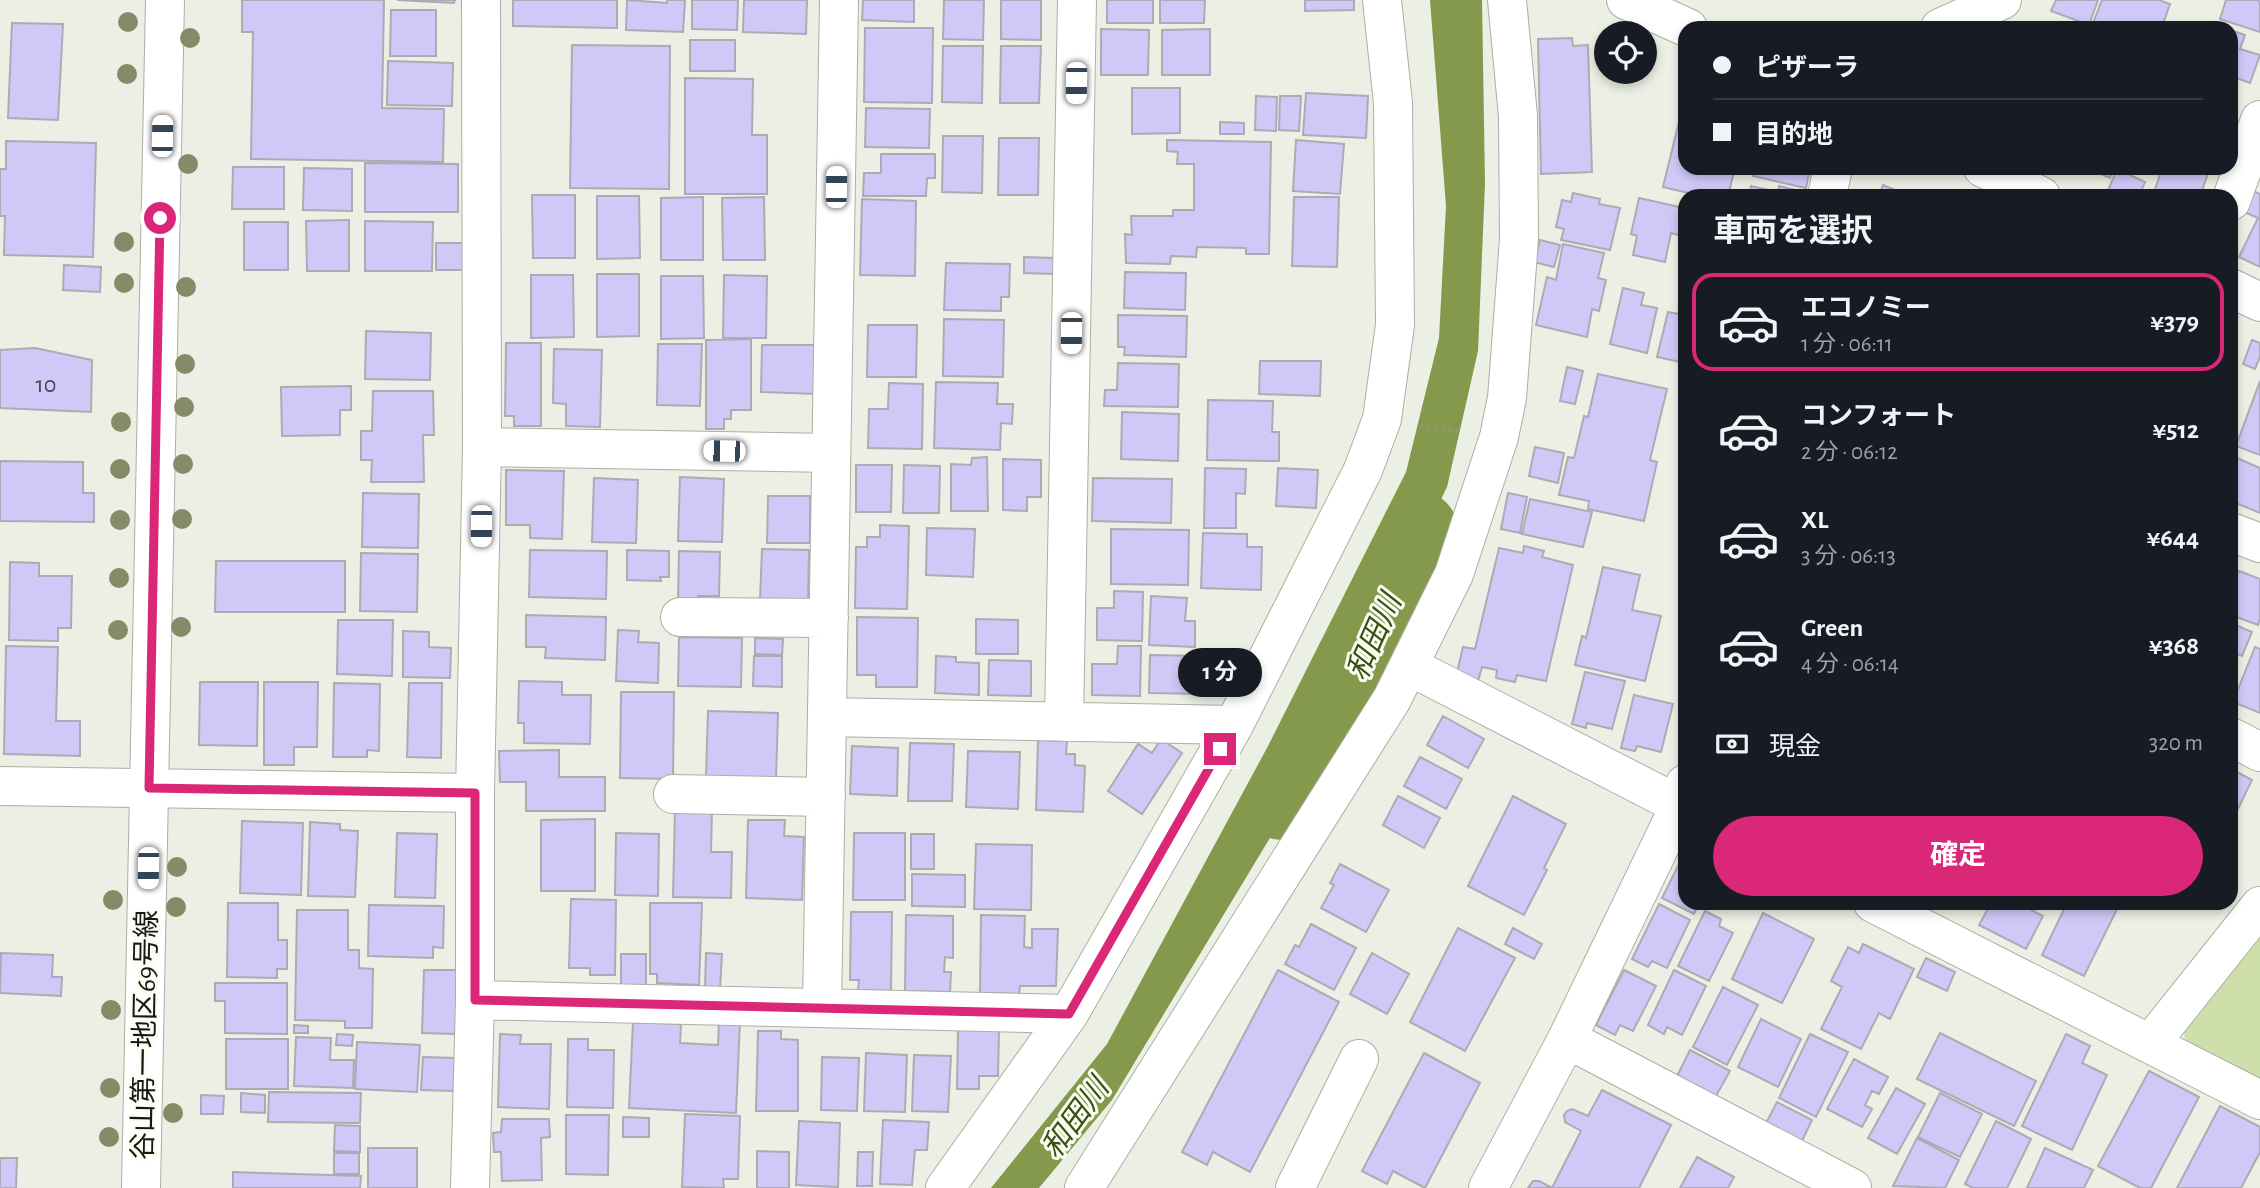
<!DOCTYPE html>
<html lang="ja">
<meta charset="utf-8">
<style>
:root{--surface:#171b24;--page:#242831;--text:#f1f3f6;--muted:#9ea1a6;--line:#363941;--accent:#db2777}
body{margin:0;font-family:"Alegreya Sans","Noto Sans JP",sans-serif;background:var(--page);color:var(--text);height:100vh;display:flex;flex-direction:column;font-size:26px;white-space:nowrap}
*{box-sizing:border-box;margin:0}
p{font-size:23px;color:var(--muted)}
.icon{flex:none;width:38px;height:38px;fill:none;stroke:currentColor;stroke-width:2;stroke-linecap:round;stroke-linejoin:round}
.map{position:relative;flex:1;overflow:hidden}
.details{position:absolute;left:1678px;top:189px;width:560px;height:721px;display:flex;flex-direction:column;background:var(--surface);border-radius:21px;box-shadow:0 4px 10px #0003}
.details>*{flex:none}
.banner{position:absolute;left:1678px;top:21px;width:560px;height:154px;border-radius:21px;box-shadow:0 4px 10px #0003;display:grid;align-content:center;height:154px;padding:0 35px;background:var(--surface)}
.fabs{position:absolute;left:1594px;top:21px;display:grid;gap:14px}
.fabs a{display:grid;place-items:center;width:63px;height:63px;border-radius:50%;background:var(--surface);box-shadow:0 4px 10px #0003;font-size:35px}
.end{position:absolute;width:32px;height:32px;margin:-16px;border:9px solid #db2777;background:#fff;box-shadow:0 0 0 4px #fff}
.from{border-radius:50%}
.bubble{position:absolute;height:49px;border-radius:24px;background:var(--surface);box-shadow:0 4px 10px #0003;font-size:23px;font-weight:700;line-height:49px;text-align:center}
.car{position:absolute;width:21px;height:42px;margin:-21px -10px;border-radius:9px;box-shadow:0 0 5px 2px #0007;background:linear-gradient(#fff 24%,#345 0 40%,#fff 0 76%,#345 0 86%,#fff 0)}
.banner b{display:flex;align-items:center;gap:24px;height:66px;font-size:26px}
.banner b+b{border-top:2px solid var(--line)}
.banner i{width:18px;height:18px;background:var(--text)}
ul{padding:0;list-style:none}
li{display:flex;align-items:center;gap:21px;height:98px;margin:0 14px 10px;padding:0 21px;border:4px solid transparent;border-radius:21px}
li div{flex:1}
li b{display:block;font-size:26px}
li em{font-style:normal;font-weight:700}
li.current{border-color:var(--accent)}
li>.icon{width:63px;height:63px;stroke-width:1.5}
h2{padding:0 35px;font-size:32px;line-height:84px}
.pay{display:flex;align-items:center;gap:18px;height:77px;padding:0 35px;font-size:26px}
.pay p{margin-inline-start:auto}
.action{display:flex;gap:14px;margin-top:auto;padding:14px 35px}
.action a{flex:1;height:80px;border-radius:42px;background:var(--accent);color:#fff;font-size:28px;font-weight:700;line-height:80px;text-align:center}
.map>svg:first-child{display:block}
.green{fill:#cfdfac}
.water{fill:#85994c}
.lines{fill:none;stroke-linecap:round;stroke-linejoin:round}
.river{stroke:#85994c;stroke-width:72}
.building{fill:#d0c9f7;stroke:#acabb5;stroke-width:2}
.minor-casing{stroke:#abafa4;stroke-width:40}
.path{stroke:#92948c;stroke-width:4.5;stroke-dasharray:2 5;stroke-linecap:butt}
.minor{stroke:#fff;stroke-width:38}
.tree{fill:#848c67}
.route{stroke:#db2777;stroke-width:9}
.labels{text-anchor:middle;stroke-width:6;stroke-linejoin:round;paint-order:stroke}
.number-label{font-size:24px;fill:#45444d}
.street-label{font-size:28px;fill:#171814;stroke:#f9fdf2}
.water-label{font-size:30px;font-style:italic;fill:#3f4c13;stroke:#f9fdf2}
</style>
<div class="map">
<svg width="2260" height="1188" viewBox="0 0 2260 1188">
<rect width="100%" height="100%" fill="#ecefe4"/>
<path class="green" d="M2260,932V1084L2188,1048L2183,1030Z"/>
<path class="water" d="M1430,0H1482L1485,184L1478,351L1447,487L1297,793L1112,1100L1039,1188H991L1107,1044L1268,746L1406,472L1439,338L1446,206Z"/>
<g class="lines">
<path class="river" d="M1282,804L1355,684L1421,528"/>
</g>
<path class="building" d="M242,0H384L382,108L444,109L443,162L251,159L253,32H242Z
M397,0H455L454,3Z
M513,0H617V28L513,26Z
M627,0L667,3V0H685L683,32L626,30Z
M692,0H738L737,30L692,29Z
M744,0H807L806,34L743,32Z
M863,0H914V22L862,20Z
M944,0H984L983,40L943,39Z
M1001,0H1041V40L1001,39Z
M1107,0H1153V23H1107Z
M1160,0H1205L1204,23H1160Z
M1305,0H1354V10L1305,11Z
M2056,0H2098L2089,25L2051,11Z
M2102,0H2159L2170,4L2163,24L2171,28H2097L2092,26Z
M2226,0H2257L2260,2V32L2220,19Z
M391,10H436V56H390Z
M12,23L63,24L58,120L8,118Z
M865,28H933L932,103L864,102Z
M1101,29L1149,30L1148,75H1101Z
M1210,29V75H1162V30Z
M2231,30L2245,35L2240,49L2260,55L2250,83L2231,76Z
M1572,38L1573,46L1588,45L1592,172L1541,174L1538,39Z
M690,40H735V71H690Z
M572,45L670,46L669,189L570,188Z
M943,46H983L982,103L942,102Z
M1001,46H1041L1039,103H1000Z
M388,61L453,63L452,106L387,105Z
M685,78L753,79L752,135H767V194H685Z
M1132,88H1180V133L1132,134Z
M1306,93L1368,96L1366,138L1303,135Z
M1256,96L1277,97L1276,131L1255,130Z
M1280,96H1301L1299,131L1279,130Z
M1685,97V168H1735L1728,196H1701L1663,187Z
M866,108L930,109L929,148L865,147Z
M1220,122L1244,123V134H1220Z
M943,136H983L982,193L942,192Z
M999,138H1039L1038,195H998Z
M1167,140L1271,142L1269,254H1246V248L1197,247L1196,257L1171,256L1170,264L1126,263L1125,234L1132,235L1131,216H1173V210H1194V164H1177L1178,152L1167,151Z
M1296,140L1344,144L1340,194L1293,191Z
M6,141L96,143L93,257L4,255L5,216H0V169H6Z
M881,154H935V178H927L926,196H863L864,173H881Z
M365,163L458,164V212H365Z
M233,167H284V209H232Z
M304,168L352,169V211L303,210Z
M1755,168H1810L1806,188L1753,176Z
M2087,168H2114L2110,178Z
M2162,168H2210L2200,196L2175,194V196H2153Z
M2117,169L2145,182L2139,196L2106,195Z
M1883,185L1909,196H1879Z
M1751,186L1778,192L1779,186L1804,192L1803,196H1749Z
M2251,190L2260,194V267L2239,257L2258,218L2242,211Z
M1573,193L1600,199L1599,204L1620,208L1610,250L1561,240L1564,229L1556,227L1562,200L1571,202Z
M532,195H575V258H533Z
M597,196H639L640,258L597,259Z
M703,197V260H661V198Z
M764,197L765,260H723L722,198Z
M1294,197H1339L1337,267L1292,266Z
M1639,198L1684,208L1678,235L1671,233L1665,262L1633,255L1637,236L1631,234Z
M862,199L916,201L915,276L860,275Z
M349,220V271H307L306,221Z
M365,221L433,222L432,271H365Z
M244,222H288V270H244Z
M1540,240L1560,245L1554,267L1534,262Z
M436,243H464L463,270H436Z
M1563,244L1604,253L1598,278L1606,280L1599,311L1592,309L1587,337L1536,325L1547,277L1556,280Z
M1024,257L1054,258V274L1024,273Z
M946,263L1010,264L1009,297H1001V311L944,310Z
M64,265L101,267L100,292L63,290Z
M1125,272L1186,273L1185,310L1124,308Z
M597,274H639V336L597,337Z
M531,275H573L574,337L531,338Z
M724,275L767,276L766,338H723Z
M661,276H703L704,338L661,339Z
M1623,288L1644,293L1641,305L1657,308L1647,353L1610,344Z
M1680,306L1685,307V363L1657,357L1668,312L1678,314Z
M1118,315L1187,316L1186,357L1124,355L1125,347H1118Z
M944,319L1004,320L1003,377L943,376Z
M868,325H917L916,377H867Z
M366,331L431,333L430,380L365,379Z
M751,339V410H731V419H724V429H706V340Z
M2252,340L2260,343V357L2255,369L2243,364Z
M506,343H541V426H514V416H505Z
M658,344H702L700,406L657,405Z
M762,345H817L816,394L761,392Z
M35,348L92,360L91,412L0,408V350Z
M554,349L602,350L600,427L566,426V404L553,403Z
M1260,361H1321L1320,396L1259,394Z
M1118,363L1179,364L1178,407L1104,406L1105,390H1117Z
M1567,367L1583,371L1575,404L1560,401Z
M1598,374L1667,389L1650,460L1657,462L1644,521L1588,509L1589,501L1559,495L1568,457L1574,458L1584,416L1588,417Z
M2260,381V455L2236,446Z
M936,382L998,383L997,404H1013L1012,424L1001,423L1000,450L934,448Z
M889,383L923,384L922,449L868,448L869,409H888Z
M351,386V410H340V435L282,436L281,387Z
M373,391H433L434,435H423L424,482H371L372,460H361V431H372Z
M1208,400L1273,401L1272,432H1279V461L1207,460Z
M1122,412L1179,414L1178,461L1121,459Z
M1535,447L1564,453L1558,483L1529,476Z
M987,457L988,511H951V464L971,465L972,458Z
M2235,457L2260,468V513L2231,501V467Z
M1003,459L1041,460V497H1027V511L1003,510Z
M0,461L83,462V493H94V522L0,521Z
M856,465H892L891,512H856Z
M904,465L940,466L939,513H903Z
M1205,468L1246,469L1245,494L1236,493V528H1204Z
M1278,468L1318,470L1316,508L1276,506Z
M506,470L564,471L562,539L530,538V525H506Z
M680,477L724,479L722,542L678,541Z
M594,478L638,480L636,543L592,542Z
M1093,478L1172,479L1171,523L1092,521Z
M363,493L419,494L418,548L362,547Z
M1508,493L1527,497L1520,533L1501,529Z
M768,496H810V543H767Z
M1530,499L1592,512L1583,547L1522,534Z
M880,525L909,526L907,609L855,608L856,547H867V537H880Z
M927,528L975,529L973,577L926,575Z
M1111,529L1189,530L1188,585L1111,584Z
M1203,533L1247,534V547H1262L1261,590L1201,588Z
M1524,546L1544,551L1542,557L1573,565L1546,681L1517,675L1515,682L1496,678L1497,670L1482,667L1478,681L1456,676L1463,647L1475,649L1499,548L1523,553Z
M762,549L809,550L808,602L760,601Z
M530,550L607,551L606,599L529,597Z
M627,550L669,551V577H660L661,581L627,580Z
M679,551L720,552L719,596H698V602H678Z
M361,553L418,554L417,612L360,611Z
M216,561H345V612H215Z
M10,562L39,563V576H72L71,628H58V641L9,640Z
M1603,567L1640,575L1632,610L1661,616L1645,681L1575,665L1582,636L1586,638Z
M2239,571L2260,579V619L2258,625L2231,615V590Z
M1114,591L1143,592L1142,641L1097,640V608H1114Z
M1151,596L1187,598L1185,621H1195V647L1149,645Z
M526,615L606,617L605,660L545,658L546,647H526Z
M857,617L918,618L917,687H876V675H857Z
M976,619L1018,620V654H976Z
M338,620H393L392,676L337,674Z
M2231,623L2252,632L2242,656L2231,651Z
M618,630L639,631L638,642L659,643L658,683L616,681Z
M403,631L429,632V647L451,648L450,678L403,677Z
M679,637L742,638L741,687L678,686Z
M755,638L783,639L782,655L755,654Z
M6,646L58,647L56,721H80V756L4,754Z
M1118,646H1141L1140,696L1092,695V664H1117Z
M2255,647L2260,649V713L2233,702Z
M1150,655L1202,656V694L1149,693Z
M754,656H782V687L753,686Z
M936,656L956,657V662L979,663V695L935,693Z
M989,660L1031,661V696L988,695Z
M1585,672L1625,681L1612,729L1587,723L1586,728L1572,724Z
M519,681L562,682V695H591L590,744L524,743V723H518Z
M200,682H258L257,746L199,745Z
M264,682H318L317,747H294V765H264Z
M334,683L380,684L379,751L367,750V757H333Z
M409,683H442L441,758L407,757Z
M621,692H674L673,779L620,778Z
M1634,695L1673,704L1661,752L1637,746L1635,751L1621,748Z
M708,711L778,713L776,778L706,776Z
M1443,716L1484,739L1468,768L1427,745Z
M1161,739L1182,753L1142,814L1108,791L1138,744L1152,753Z
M1038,740L1067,741L1066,754H1075V765L1085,766L1083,812L1036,810Z
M910,743L954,744L952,801H908Z
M852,746L898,748L897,796L850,794Z
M559,750V777H605V811H526V782H500L499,751Z
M968,751L1020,752L1018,809L966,807Z
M1420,757L1462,779L1446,809L1404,786Z
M2231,769L2252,780L2231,823Z
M1398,796L1440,818L1424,848L1383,825Z
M1513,796L1566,824L1544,868L1547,870L1524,915L1468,886Z
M675,809L712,810L711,852H732L731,898L673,897Z
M595,819V891H541V820Z
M748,820H785L784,836L804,837L802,900L746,898Z
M242,821L303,823L301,895L240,893Z
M310,822L340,824V830L358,831L355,897L308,896Z
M397,833L437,834L435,898L395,897Z
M616,833L659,834L658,896L615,895Z
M854,833H905V900H853Z
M911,834H934V869H911Z
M976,844L1032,845L1031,910L974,909Z
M1685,852V903H1699L1694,914L1662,898Z
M1340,864L1389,890L1366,932L1321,908L1334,885L1330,883Z
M912,874L965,875V907L912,906Z
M571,899L616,900L615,975H590V968H569Z
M228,903H278V940H287V969H277V978L227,977Z
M650,903H702L699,985L657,983V974H650Z
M1991,903H2018L2043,916L2026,949L1979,925Z
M2067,903H2120L2084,976L2042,955Z
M1659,904L1690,920L1667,968L1652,961L1648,967L1632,959Z
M369,905L444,906L443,948L433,947V958L368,956Z
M297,910H348V950H359V968L373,969L372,1028H345V1021L295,1020Z
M1705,911L1721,919L1719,926L1733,933L1709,981L1678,966Z
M851,912H892L891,991L858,990L859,980H850Z
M1763,913L1814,939L1782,1003L1732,979Z
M906,915L953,916V958L945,957L944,972H951L950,992L905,991Z
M981,915L1025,916L1024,947L1032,948V929H1058L1056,986H1020L1019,994L980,993Z
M1311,924L1356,948L1334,990L1285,964L1295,945L1299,947Z
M1458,928L1515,958L1465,1051L1410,1022Z
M1513,928L1542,944L1534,959L1505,944Z
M1863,944L1914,969L1890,1019L1879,1013L1861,1049L1821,1029L1842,987L1831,981L1848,947L1859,953Z
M1,953L53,955L52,977H62L61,996L0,993Z
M706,953L722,954L720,989L705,988Z
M1372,953L1409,974L1387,1014L1350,994Z
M621,954H646V987H621Z
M1926,958L1955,972L1947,991L1917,977Z
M424,970H457L456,1034L422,1033Z
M1278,970L1339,1002L1250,1172L1213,1152L1207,1165L1182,1152Z
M1624,970L1656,986L1633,1031L1620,1025L1615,1035L1596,1025Z
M1674,970L1706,986L1682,1035L1667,1027L1664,1034L1648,1025Z
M215,983H287V1034L225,1033V1001H215Z
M1723,987L1758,1005L1727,1065L1693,1047Z
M1761,1019L1801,1039L1778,1087L1738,1067Z
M719,1020L740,1021L736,1113L629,1108L633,1022L681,1024L680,1043L718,1045Z
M294,1025L308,1026V1033H294Z
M958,1030H999L998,1076H979V1089H957Z
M758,1031H781V1039L798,1040V1111H756Z
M1940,1033L2036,1081L2014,1126L1917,1079Z
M337,1034L353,1035L352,1046L336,1045Z
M500,1034L521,1035L520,1044H551L549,1109L498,1107Z
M1810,1034L1848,1052L1816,1117L1779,1098Z
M2066,1034L2090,1046L2082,1063L2107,1075L2072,1150L2022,1126Z
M296,1037L331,1038L330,1060H354L353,1088L294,1086Z
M226,1039H288V1089H226Z
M568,1039H588V1050H614L613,1108L567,1107Z
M357,1042L420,1045L417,1092L355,1089Z
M1690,1050L1730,1071L1716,1096L1677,1076Z
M866,1053L907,1055L905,1112L864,1111Z
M1424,1053L1480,1083L1425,1188L1393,1171L1387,1184L1362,1171Z
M914,1055L951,1056L948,1112L912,1111Z
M423,1057L456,1058L454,1091L421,1090Z
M822,1057L859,1058L857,1111L821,1110Z
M1854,1059L1888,1077L1879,1094L1872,1091L1865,1105L1872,1109L1862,1127L1827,1109Z
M2149,1071L2199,1097L2151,1188H2140L2098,1166Z
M1896,1088L1925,1104L1897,1154L1868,1138Z
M1602,1090L1671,1125L1639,1188H1528L1533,1181H1539L1552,1188L1581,1131L1565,1122L1564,1115L1567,1111L1572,1109L1588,1116Z
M269,1092L361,1093L360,1123L268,1122Z
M241,1093L265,1095V1113L241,1112Z
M1940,1093L1982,1114L1960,1157L1918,1137Z
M201,1095L224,1096L223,1114H201Z
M1777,1102L1812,1120L1801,1143L1765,1125Z
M2220,1106L2260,1127V1152L2241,1188H2177Z
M685,1114L740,1116L738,1179H723L724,1188L682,1187Z
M566,1115H609L608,1175L566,1174Z
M623,1117L649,1118V1137H623Z
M502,1119H549L550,1137L541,1138L542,1180L502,1181L501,1152H494L493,1133L501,1132Z
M883,1120L929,1122L927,1150H915L912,1185L880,1184Z
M799,1121L840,1123L838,1187L796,1185Z
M1996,1121L2031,1139L2007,1188H1973L1965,1184Z
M335,1125L360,1126V1152L334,1151Z
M1917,1138L1959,1160L1945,1188L1893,1186Z
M368,1148H417V1188H368Z
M2045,1148L2093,1170L2084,1188H2027Z
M757,1151L789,1152V1188H757Z
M858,1152H873L872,1186H857Z
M334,1153H359V1174H334Z
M1697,1157L1734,1177L1728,1188H1680Z
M0,1158H17L16,1188H0Z
M233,1172L361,1176L360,1188H233Z"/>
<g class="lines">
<defs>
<path id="minor" d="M1626,0L1688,28
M1940,28L2002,0
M1983,168L2041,196
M1827,196L1833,168
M2231,201L2260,120
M2231,288L2260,302
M482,447L831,453
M2231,532L2260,543
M680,617L829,618
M1409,666L1685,808
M827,717L1234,725
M1064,722L1077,0
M2231,737L2260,752
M0,786L475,793
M673,794L826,797
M1873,903L2260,1100
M475,1000L1069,1014
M822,1008L839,0
M1567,1039L1852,1188
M2150,1044L2260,906
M141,1188L165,0
M470,1188L475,1000V793L482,447L481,0
M945,1188L1069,1014L1234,725L1363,470L1382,419L1395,325L1393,103L1382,0
M1084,1188L1392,699L1454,574L1499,437L1507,398L1519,239L1518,116L1507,0
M1295,1188L1359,1059
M1488,1188L1567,1039L1680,805L1685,784"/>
</defs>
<use href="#minor" class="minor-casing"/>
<path class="path" d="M1421,425L1461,431"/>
<use href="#minor" class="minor"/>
</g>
<g class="tree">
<circle cx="128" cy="22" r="10"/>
<circle cx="190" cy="38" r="10"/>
<circle cx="127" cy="74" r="10"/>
<circle cx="188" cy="164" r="10"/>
<circle cx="124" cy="242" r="10"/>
<circle cx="124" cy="283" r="10"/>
<circle cx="186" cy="287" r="10"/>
<circle cx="185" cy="364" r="10"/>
<circle cx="184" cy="407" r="10"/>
<circle cx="121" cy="422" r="10"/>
<circle cx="183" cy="464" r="10"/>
<circle cx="120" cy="469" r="10"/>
<circle cx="182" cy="519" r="10"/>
<circle cx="120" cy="520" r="10"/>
<circle cx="119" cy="578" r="10"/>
<circle cx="181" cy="627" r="10"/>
<circle cx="118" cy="630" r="10"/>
<circle cx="177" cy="867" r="10"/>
<circle cx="113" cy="900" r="10"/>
<circle cx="176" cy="907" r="10"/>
<circle cx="111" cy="1010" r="10"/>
<circle cx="110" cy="1088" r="10"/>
<circle cx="173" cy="1113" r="10"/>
<circle cx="109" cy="1137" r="10"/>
</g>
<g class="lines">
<path class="route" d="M160,218L149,788L475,793V1000L1069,1014L1220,749"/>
</g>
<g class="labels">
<g class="number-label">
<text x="46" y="392">10</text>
</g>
<g class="street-label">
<text transform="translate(144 1035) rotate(-89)" y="10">谷山第一地区69号線</text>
</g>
<g class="water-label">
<text transform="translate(1374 637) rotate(-66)" y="10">和田川</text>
<text transform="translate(1075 1118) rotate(-54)" y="10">和田川</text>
</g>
</g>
</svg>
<div class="fabs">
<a><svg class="icon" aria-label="locate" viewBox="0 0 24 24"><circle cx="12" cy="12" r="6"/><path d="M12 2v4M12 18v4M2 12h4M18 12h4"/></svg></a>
</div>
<i class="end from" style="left:160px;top:218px"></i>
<i class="end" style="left:1220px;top:749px"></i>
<div class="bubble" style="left:1178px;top:648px;width:84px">1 分</div>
<i class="car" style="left:1076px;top:83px;rotate:181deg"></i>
<i class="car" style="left:162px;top:136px;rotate:1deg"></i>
<i class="car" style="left:836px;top:187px;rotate:1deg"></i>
<i class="car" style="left:1071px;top:333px;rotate:181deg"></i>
<i class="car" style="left:724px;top:451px;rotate:271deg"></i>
<i class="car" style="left:481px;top:526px;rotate:181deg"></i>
<i class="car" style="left:148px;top:868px;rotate:181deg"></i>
<div class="banner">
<b><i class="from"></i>ピザーラ</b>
<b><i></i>目的地</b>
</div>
<section class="details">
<h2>車両を選択</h2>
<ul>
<li class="current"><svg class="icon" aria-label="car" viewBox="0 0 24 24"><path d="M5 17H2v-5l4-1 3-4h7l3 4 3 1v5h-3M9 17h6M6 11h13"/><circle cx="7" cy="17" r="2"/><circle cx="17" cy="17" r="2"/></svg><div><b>エコノミー</b><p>1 分 · 06:11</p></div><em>¥379</em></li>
<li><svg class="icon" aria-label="car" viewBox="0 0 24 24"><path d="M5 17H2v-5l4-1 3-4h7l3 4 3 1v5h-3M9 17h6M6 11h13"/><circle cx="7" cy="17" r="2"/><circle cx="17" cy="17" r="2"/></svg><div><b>コンフォート</b><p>2 分 · 06:12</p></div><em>¥512</em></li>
<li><svg class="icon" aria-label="car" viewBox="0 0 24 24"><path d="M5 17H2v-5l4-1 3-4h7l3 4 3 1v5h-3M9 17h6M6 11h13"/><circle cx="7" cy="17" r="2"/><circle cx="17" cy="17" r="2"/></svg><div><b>XL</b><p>3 分 · 06:13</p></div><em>¥644</em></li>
<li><svg class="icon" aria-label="car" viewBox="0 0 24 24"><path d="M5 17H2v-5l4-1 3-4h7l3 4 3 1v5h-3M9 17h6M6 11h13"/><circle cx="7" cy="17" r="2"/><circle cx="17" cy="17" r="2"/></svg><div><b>Green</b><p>4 分 · 06:14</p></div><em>¥368</em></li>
</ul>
<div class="pay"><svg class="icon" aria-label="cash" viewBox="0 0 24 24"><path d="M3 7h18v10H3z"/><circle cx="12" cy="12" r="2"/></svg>現金<p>320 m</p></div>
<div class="action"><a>確定</a></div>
</section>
</div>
